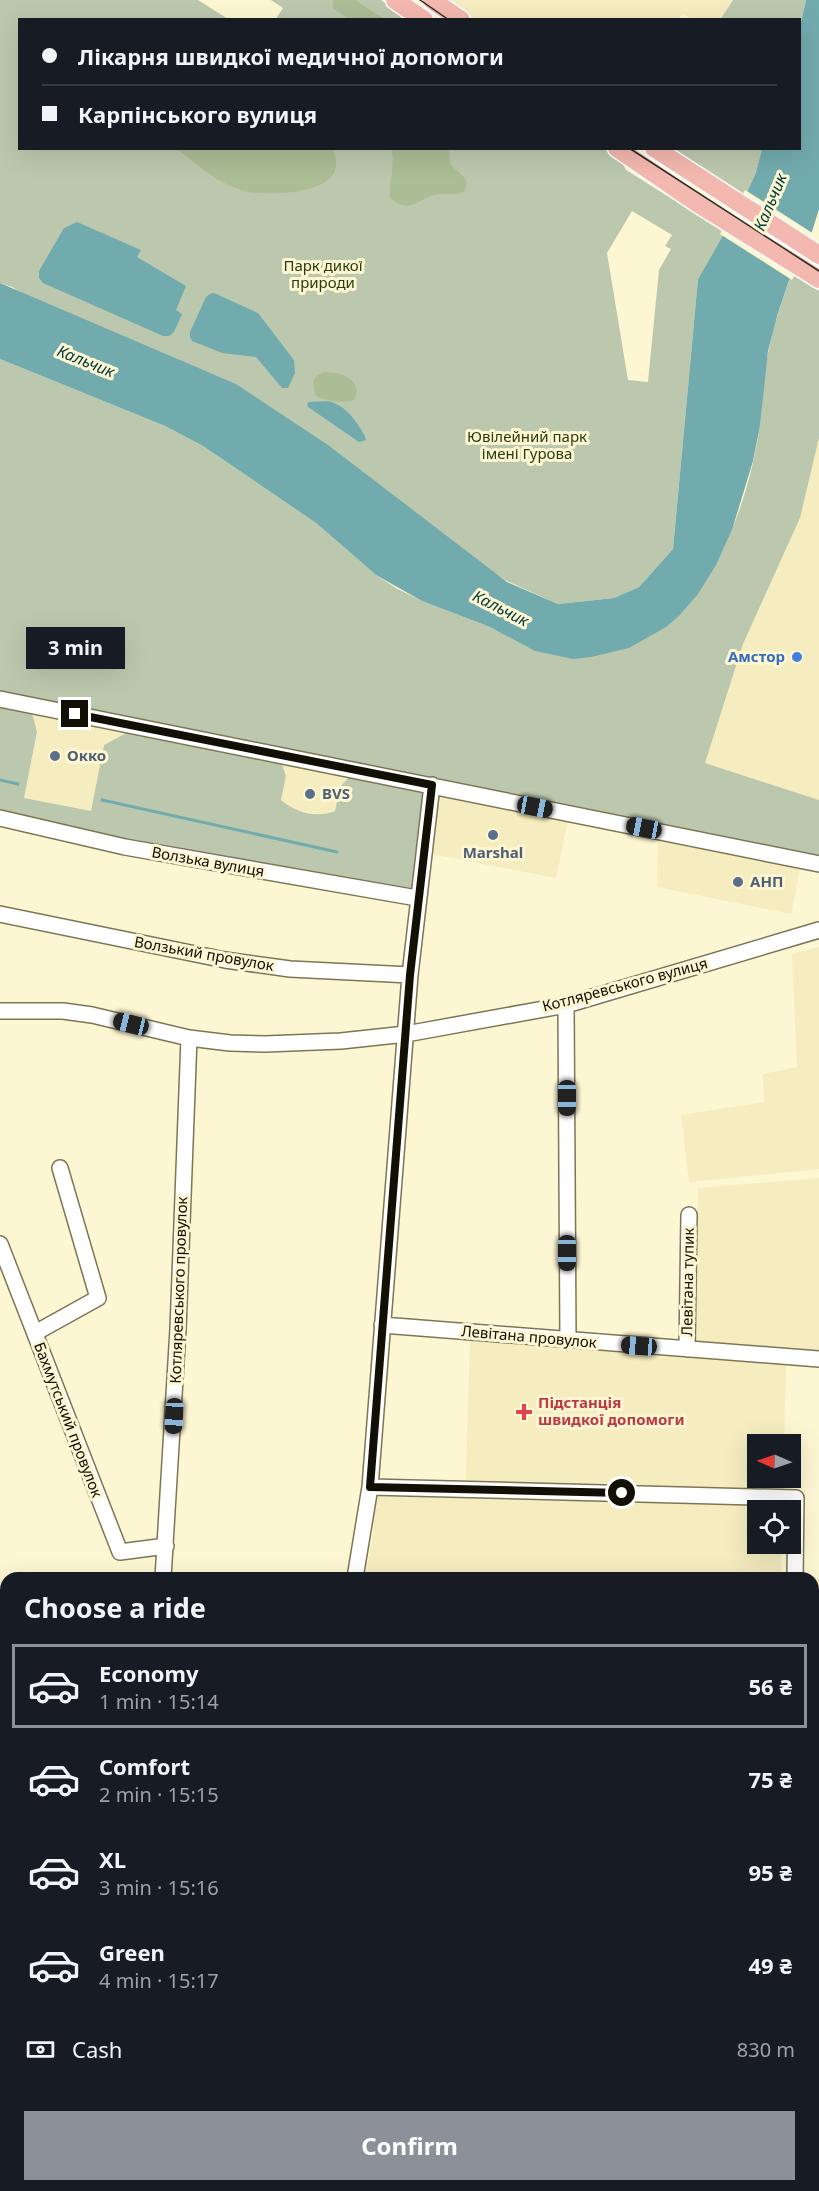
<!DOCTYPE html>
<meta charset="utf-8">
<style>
:root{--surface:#171b24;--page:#242831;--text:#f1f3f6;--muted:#9ea1a6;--line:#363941;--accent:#8c9099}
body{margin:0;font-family:"Noto Sans",sans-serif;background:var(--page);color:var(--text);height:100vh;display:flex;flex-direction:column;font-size:22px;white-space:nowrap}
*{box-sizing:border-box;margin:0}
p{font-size:20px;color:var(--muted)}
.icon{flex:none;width:33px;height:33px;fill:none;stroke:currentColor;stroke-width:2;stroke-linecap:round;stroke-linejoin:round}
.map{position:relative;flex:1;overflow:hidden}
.sheet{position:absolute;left:0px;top:1572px;width:819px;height:620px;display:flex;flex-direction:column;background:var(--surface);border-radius:18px 18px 0 0;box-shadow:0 6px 24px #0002}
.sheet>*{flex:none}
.banner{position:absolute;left:18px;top:18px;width:783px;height:132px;border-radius:0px;box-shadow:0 6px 24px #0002;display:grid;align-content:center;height:132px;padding:0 24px;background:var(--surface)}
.needle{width:39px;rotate:272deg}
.buttons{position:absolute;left:747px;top:1434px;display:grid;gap:12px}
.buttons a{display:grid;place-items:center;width:54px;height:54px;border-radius:0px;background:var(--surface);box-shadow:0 6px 24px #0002;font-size:30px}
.end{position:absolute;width:27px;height:27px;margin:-14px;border:8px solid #120f04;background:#fff;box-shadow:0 0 0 3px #fff}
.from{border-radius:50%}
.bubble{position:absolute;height:42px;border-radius:0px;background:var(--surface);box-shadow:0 6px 24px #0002;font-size:20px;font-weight:700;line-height:42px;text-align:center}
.car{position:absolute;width:18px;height:36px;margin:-18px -9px;border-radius:8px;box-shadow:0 0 4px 2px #0007;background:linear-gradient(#222 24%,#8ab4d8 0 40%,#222 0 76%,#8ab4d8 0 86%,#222 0)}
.banner b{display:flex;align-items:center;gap:21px;height:57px;font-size:22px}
.banner b+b{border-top:2px solid var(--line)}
.banner i{width:15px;height:15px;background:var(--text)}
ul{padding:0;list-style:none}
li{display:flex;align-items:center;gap:18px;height:84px;margin:0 12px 9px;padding:0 12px;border:3px solid transparent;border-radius:0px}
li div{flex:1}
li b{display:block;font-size:22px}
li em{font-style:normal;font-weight:700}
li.active{border-color:var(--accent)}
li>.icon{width:54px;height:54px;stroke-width:1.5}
h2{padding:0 24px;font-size:27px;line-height:72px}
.pay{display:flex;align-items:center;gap:15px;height:66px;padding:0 24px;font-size:22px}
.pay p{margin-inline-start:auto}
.action{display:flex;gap:12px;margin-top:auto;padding:12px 24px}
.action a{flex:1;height:69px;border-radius:0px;background:var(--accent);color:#fff;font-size:24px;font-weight:700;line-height:69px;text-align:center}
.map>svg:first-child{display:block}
.built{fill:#f5ecc0}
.green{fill:#bcc8ae;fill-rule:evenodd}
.forest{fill:#abbd95}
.water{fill:#72abae}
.pier{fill:#fdf6d2}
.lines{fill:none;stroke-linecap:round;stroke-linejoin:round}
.stream{stroke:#72abae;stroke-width:3}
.minor-casing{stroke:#7c7655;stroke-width:18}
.major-casing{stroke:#fff;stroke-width:21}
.minor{stroke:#fff;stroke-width:15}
.major{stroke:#f3b8af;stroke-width:18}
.tram{stroke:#2e2b1d;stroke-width:1.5}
.route{stroke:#120f04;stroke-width:8}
.shop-dot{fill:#3f7fe0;stroke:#fdf6d2;stroke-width:2}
.service-dot{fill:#5c6f8a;stroke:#fdf6d2;stroke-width:2}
.health-dot{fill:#e0444e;stroke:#fdf6d2;stroke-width:2}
.labels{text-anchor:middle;stroke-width:6;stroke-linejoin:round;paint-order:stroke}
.park-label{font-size:15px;fill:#2b3b0e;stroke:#fdf6d2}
.shop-label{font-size:15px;font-weight:bold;fill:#366cbe;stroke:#fdf6d2;text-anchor:end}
.service-label{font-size:15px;font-weight:bold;fill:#4e5e75;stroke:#fdf6d2;text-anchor:start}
.street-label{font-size:15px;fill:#120f04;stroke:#fdf6d2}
.health-label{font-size:15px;font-weight:bold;fill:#be3a42;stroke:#fdf6d2;text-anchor:start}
.water-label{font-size:16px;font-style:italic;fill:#00393c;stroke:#fdf6d2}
</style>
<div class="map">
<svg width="819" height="2191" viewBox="0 0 819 2191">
<rect width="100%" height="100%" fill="#fdf6d2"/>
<path class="built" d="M445,0H733L720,20L693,19L682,14L678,20L474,19Z
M819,438V800L705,763L743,644L800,518Z
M31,709L132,730L104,745L91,811L24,798L37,732Z
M280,759L352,774L340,787L336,811L324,815L291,809L281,800L286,776Z
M434,790L569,817L556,878L426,853Z
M658,835L801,864L791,914L657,887Z
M819,947V1169L689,1182L681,1115L764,1102L763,1074L797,1067L792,954Z
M819,1178V1352L696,1344L698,1188Z
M470,1341L786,1365L784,1444H758V1478H790L791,1456L800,1457L799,1488L783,1487V1510H758V1544H782L781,1578H365L372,1541L376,1496L465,1498Z
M550,2186H776L773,2191H564Z"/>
<path class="green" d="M0,0H198L228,19L20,20V148L604,149L620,159L626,170L725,232L698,279L673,549L639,587L614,598L558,604L507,581L12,287L0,283ZM632,211L672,235L665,246L671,249L659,270L648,382L628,380L607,253Z
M271,0H381L411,19H276L283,8Z
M733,0H806L800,26V20H720Z
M670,149H762L756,172L745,197Z
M791,274L819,291V438L800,518L743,644L705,763L819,800V859L0,695V359L165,426L203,446L316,523L376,575L396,588L422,601L490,627L512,638L680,615C726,562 749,495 760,426C763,401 763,374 769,349C774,323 783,299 791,274Z
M0,703L31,709L37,732L24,798L91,811L104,745L132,730L280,759L286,776L281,800C296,813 317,818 335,811L340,787L352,774L425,788L411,897L0,818Z"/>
<path class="forest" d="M333,0H355L384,19H348L333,8Z
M177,149H332C356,195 271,197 244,191C219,184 197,165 177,149Z
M391,149H449L450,163C458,175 472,176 464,192C455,195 449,194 440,194C420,195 410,218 390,197C389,180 396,164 391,149Z
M324,372C339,371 365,380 354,400C345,404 323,401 315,395L313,381L317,375Z"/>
<path class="water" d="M806,0H819V209L810,238L791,274L778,313L768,351L760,426L753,461L732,530L716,565L698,594L680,615L666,627L629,648L591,657L573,659L535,651L490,627L422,601L376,575L316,523L203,446L165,426L0,359V283L236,384L328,445L507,582L558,604L614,598L639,587L673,549L698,279L745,197L756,172L762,149L800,148V26Z
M77,222L141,250L137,257L186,286L176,310L182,314L174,332L169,336H163L43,283L39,278V271L64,228Z
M214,293L258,313L294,360L295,373L288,388H282L256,357L222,353L192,341L190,337V332L206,297L210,294Z
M328,401C346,405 356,421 365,436L366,440L359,442L308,407L307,404L309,402Z"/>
<path class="pier" d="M745,190L814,234L792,280L720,234Z"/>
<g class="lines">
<path class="stream" d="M0,780L18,784
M102,800L337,852"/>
<defs>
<path id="minor" d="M0,699L819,864
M0,818L125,847L417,898
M0,914L225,960L290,969L410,975
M566,1005L568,1340
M0,1011H63L92,1015L189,1038L230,1043L265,1044L341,1041L406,1034L566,1005L819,930
M0,1244L120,1552L166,1546
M382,1325L819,1359
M35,1333L98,1298L60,1168
M687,1349L689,1215
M370,1487L796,1498L795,1578
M163,1578L178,1329L189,1038
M355,1578L370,1487L410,975L432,785
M0,1653L6,1670
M813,1955H819
M0,2011L6,2013
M0,2121L6,2124
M149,2186L162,2191
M499,2186L513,2191
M237,2191L239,2186"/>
<path id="major" d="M395,0L424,20
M432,0L461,20
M617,148L697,203L819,279
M654,148L819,255"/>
</defs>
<use href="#minor" class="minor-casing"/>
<use href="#major" class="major-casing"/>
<use href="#minor" class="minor"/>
<use href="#major" class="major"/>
<path class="tram" d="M420,0L449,20
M629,148L819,271"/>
</g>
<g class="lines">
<path class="route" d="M75,714L432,785L410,975L370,1487L622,1493"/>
</g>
<circle class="shop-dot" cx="797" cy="657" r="6"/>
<g class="service-dot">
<circle cx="55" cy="756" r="6"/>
<circle cx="310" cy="794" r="6"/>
<circle cx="493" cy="835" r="6"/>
<circle cx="738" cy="882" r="6"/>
</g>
<path class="health-dot" d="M521 1403h6v6h6v6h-6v6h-6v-6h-6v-6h6z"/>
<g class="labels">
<g class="park-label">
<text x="323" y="271">Парк дикої<tspan x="323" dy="17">природи</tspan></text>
<text x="527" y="442">Ювілейний парк<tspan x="527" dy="17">імені Гурова</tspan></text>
</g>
<g class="shop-label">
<text x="785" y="662">Амстор</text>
</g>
<g class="service-label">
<text x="67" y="761">Окко</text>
<text x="322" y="799">BVS</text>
<text x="493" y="858" text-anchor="middle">Marshal</text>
<text x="750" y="887">АНП</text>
</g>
<g class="street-label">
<text transform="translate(208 862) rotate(10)" y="5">Волзька вулиця</text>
<text transform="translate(204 954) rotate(10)" y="5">Волзький провулок</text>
<text transform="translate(625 985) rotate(-15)" y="5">Котляревського вулиця</text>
<text transform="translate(688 1282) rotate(-89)" y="5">Левітана тупик</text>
<text transform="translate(179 1290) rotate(-88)" y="5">Котляревського провулок</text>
<text transform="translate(529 1337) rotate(5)" y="5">Левітана провулок</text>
<text transform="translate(68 1420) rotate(69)" y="5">Бахмутський провулок</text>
</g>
<g class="health-label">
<text x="538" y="1408">Підстанція<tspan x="538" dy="17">швидкої допомоги</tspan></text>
</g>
<g class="water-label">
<text transform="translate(770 202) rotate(-67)" y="6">Кальчик</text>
<text transform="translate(86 361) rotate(22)" y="6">Кальчик</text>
<text transform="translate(501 608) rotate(27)" y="6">Кальчик</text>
</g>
</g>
</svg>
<div class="buttons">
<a><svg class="needle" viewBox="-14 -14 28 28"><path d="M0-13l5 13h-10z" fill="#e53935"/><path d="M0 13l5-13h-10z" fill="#9ea1a6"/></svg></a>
<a><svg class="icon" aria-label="locate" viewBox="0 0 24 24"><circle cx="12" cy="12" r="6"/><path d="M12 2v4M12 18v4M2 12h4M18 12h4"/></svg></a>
</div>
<i class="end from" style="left:622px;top:1493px"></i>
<i class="end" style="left:75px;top:714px"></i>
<div class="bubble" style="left:26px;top:627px;width:99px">3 min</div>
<i class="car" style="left:535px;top:807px;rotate:101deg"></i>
<i class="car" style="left:644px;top:828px;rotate:281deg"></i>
<i class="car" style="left:131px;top:1024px;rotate:284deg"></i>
<i class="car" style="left:567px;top:1098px;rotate:180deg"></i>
<i class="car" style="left:567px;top:1253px;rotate:180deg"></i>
<i class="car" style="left:639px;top:1346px;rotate:274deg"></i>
<i class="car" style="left:174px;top:1416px;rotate:183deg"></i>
<div class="banner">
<b><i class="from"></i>Лікарня швидкої медичної допомоги</b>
<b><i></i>Карпінського вулиця</b>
</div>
<section class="sheet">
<h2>Choose a ride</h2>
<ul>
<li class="active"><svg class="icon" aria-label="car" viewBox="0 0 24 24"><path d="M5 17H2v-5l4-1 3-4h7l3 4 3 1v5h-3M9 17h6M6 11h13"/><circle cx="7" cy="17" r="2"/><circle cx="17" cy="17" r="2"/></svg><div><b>Economy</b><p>1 min · 15:14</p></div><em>56 ₴</em></li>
<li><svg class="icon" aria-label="car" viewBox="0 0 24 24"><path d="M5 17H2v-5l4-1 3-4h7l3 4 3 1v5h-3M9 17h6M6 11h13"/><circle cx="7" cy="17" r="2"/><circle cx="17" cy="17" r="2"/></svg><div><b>Comfort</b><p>2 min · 15:15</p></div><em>75 ₴</em></li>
<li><svg class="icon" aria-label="car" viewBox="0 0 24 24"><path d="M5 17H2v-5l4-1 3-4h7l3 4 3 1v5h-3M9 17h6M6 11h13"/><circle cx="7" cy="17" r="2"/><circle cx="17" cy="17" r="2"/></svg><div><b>XL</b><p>3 min · 15:16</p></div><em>95 ₴</em></li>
<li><svg class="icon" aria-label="car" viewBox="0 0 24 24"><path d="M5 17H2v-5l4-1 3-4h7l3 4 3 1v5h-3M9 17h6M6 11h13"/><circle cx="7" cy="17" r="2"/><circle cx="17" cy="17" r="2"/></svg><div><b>Green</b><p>4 min · 15:17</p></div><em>49 ₴</em></li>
</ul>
<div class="pay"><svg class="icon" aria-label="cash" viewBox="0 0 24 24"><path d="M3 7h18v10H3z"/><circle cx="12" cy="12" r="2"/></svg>Cash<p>830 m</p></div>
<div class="action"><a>Confirm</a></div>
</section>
</div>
